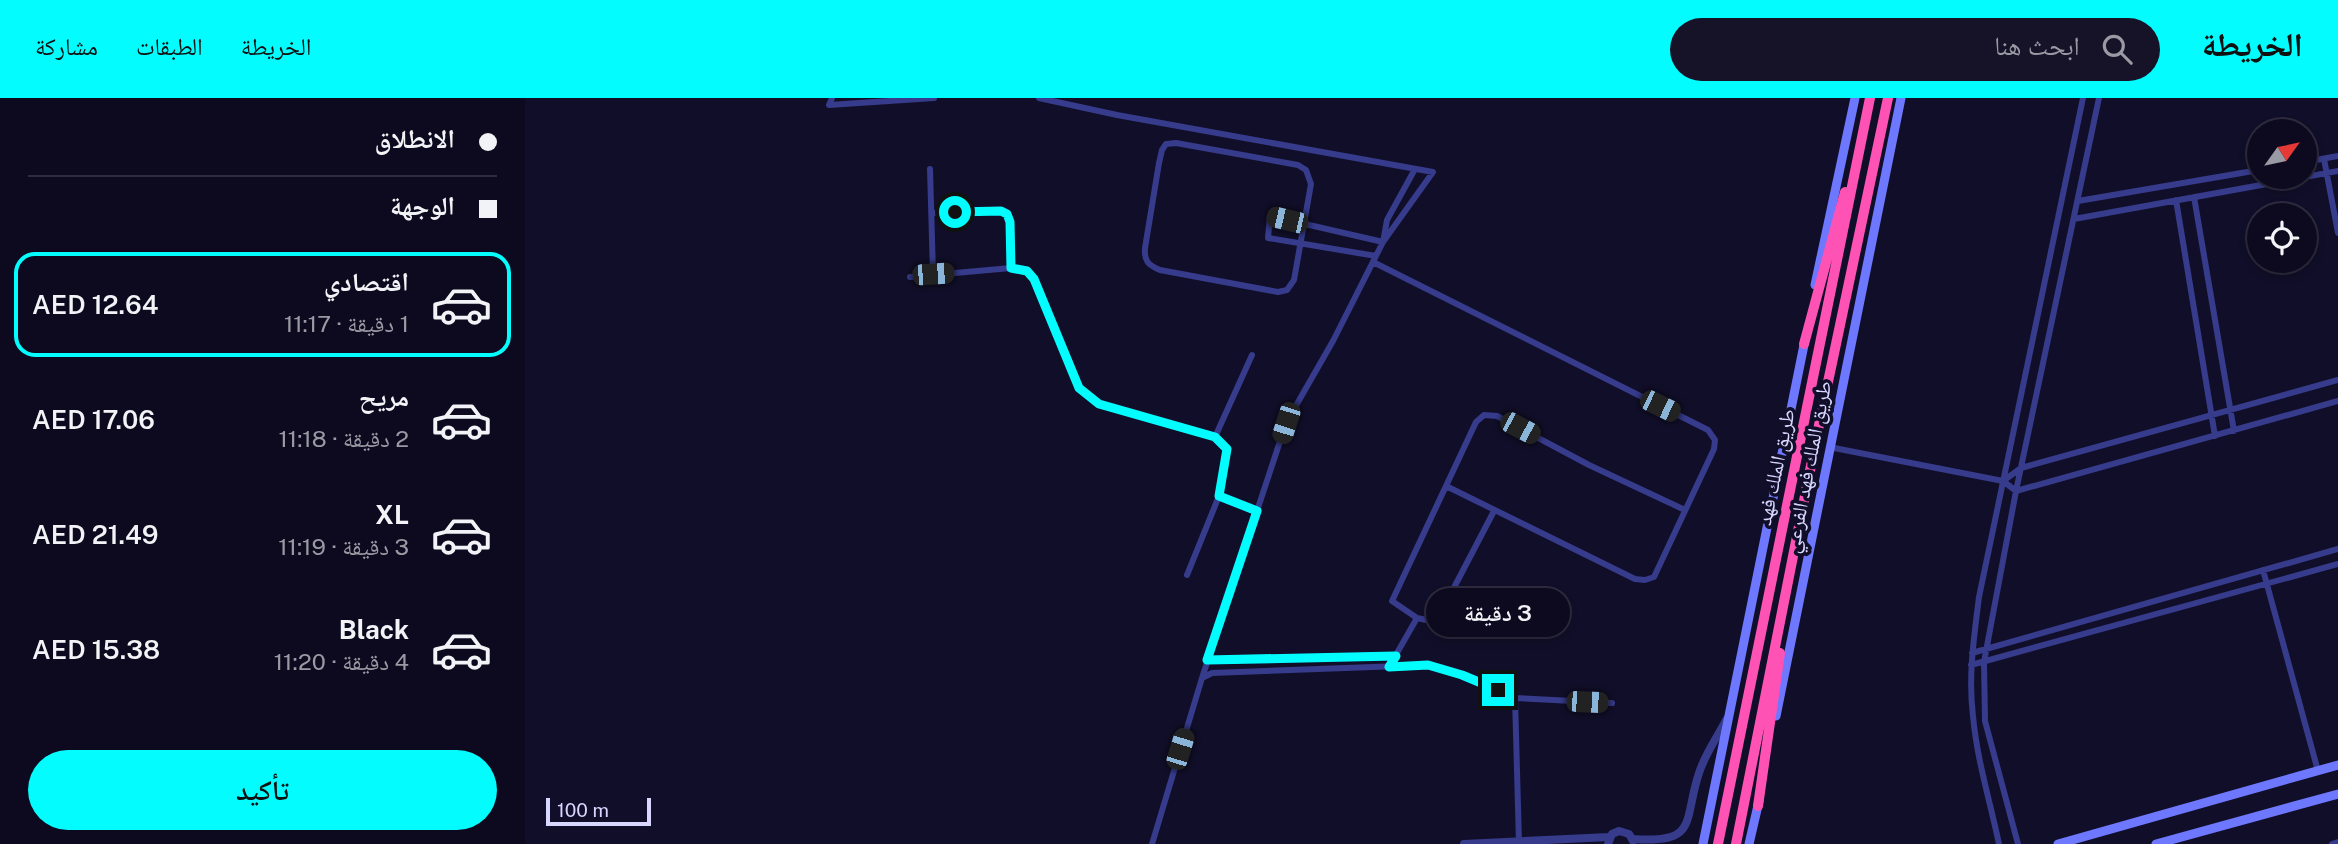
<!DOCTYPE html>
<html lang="ar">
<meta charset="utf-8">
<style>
:root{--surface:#0d0a1f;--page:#161328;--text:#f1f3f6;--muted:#9a9aa4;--line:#2d2b3d;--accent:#03fdff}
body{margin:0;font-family:"Public Sans","Noto Naskh Arabic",sans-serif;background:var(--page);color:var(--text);direction:rtl;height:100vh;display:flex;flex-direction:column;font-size:26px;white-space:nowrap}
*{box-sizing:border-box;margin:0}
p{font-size:23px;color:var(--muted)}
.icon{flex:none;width:38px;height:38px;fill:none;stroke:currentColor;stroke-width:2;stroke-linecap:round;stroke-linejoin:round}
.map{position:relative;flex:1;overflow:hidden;direction:ltr}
.side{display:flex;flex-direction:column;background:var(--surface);width:525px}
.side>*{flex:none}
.guide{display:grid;align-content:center;height:154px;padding:0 28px;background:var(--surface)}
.needle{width:46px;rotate:57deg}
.controls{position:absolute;left:1722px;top:21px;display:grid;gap:14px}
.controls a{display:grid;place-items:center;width:70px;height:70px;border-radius:50%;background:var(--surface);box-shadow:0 4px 10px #0003,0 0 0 2px var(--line);font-size:35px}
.scale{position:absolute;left:21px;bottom:18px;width:105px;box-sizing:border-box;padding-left:7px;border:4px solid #d8d7ff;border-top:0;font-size:19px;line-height:24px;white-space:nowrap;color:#d8d7ff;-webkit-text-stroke:5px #110e29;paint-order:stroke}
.end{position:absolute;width:32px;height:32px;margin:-16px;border:9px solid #03fdff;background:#111;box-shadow:0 0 0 4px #111}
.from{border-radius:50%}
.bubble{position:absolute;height:49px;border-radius:24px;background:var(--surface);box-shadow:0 4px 10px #0003,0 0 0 2px var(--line);font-size:23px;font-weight:600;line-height:49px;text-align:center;direction:rtl}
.car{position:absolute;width:21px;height:42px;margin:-21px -10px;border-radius:9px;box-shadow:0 0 5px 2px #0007;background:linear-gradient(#222 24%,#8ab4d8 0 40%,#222 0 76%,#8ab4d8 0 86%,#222 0)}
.guide b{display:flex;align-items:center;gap:24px;height:66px;font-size:26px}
.guide b+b{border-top:2px solid var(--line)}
.guide i{width:18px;height:18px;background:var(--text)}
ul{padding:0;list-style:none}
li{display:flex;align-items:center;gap:21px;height:105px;margin:0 14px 10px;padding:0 14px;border:4px solid transparent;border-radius:21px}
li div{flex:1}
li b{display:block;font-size:26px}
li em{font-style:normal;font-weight:600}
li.selected{border-color:var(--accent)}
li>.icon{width:63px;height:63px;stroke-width:1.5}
.primary-button{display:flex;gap:14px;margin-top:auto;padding:14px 28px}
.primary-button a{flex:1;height:80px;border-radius:42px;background:var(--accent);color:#111;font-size:28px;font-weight:600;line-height:80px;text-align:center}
header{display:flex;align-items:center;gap:42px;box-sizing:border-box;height:98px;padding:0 35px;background:var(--accent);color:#111}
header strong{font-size:33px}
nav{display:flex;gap:38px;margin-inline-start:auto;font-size:24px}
.search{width:490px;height:63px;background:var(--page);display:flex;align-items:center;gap:18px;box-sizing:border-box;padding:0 24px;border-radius:38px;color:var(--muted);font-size:26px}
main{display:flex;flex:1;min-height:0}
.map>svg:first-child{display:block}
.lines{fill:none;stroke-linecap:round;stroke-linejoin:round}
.minor{stroke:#363b8b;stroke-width:6}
.tertiary{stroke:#363b8b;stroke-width:8}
.secondary{stroke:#6e78ff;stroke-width:9}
.motorway{stroke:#ff52b5;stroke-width:10}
.route{stroke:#03fdff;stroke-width:9}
.labels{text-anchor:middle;stroke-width:7;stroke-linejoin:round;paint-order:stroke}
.street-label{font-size:21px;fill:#d8d7ff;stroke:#110e29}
</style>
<header>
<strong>الخريطة</strong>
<div class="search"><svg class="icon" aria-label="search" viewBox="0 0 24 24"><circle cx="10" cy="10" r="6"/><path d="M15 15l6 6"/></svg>ابحث هنا</div>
<nav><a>الخريطة</a><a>الطبقات</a><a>مشاركة</a></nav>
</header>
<main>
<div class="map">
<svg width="1813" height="746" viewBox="0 0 1813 746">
<rect width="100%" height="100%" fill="#110e29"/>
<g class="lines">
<path class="minor" d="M307,0L304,7L409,0
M514,0L592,17L908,74L858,144L808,243L761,325L677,580
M651,45L773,67L781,72L786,86L769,182L762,192L753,194L635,172C623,167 619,163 620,150L634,65L637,52L641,46Z
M1799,61L1813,135
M1780,64L1813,58
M405,71L408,176
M1669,99L1709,333
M1651,102L1690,338
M1553,103L1734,72
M408,115L476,113L482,116L485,124L486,170
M1549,121L1813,73
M851,158L743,140L745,118L858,144L862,122L890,71
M848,164L1183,332L1190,342L1189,351L1129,479L1120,482L1110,481L921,388L867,503L892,520L864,569
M385,179L486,170L502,173L510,181L554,290L574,306L690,339L703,351L694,398L662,477
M690,339L727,257
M1304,349L1478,383L1491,393L1813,303
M1478,383L1496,370L1813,282
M921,388L951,324L959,317L972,318L1064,367L1160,412
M694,398L732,413
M1738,472L1793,673
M892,520L911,524L969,413
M1447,555L1813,451
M683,562L871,558
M1446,567L1813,466
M990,600L1087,605
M627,746L677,580L687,575L903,567L937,577L990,600L994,745
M1474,746C1465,703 1452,662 1448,618C1443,578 1449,539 1454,499L1558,0
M1493,746L1460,623L1459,564L1491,393L1574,0
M1807,746L1813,744"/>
<path class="tertiary" d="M1108,741C1174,746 1158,723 1174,675C1180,656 1192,640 1201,622
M939,746L1084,739
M1083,746L1087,736L1094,733L1104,736L1108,743"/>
<path class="secondary" d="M1290,187L1330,0
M1251,618L1376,0
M1178,746L1280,242
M1224,746L1234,703
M1533,746L1813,667
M1631,746L1813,696"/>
<path class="motorway" d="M1279,246L1320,94
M1233,708L1255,555
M1193,746L1345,0
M1211,746L1296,317L1363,0"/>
</g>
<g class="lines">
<path class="route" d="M430,114L476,113L482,116L485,124L486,170L502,173L509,181L554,290L574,306L690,339L702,351L694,398L732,413L682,562L871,558L864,569L903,567L937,577L973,592"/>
</g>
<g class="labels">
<g class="street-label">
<text transform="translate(1251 369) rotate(-78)" y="7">طريق الملك فهد</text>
<text transform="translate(1283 369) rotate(-79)" y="7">طريق الملك فهد الفرعي</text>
</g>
</g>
</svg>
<div class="controls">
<a><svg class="needle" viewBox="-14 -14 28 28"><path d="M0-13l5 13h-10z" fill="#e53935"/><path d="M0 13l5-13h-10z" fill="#9a9aa4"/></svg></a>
<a><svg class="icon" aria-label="locate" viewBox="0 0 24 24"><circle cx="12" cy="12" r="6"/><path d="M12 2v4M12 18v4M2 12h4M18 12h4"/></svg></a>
</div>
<div class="scale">100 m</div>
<i class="end from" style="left:430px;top:114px"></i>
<i class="end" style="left:973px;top:592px"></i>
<div class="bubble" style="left:901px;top:490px;width:144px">3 دقيقة</div>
<i class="car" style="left:762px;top:122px;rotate:283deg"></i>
<i class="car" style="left:408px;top:176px;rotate:86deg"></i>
<i class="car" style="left:1135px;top:308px;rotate:116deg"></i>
<i class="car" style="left:761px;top:325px;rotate:198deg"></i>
<i class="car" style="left:995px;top:330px;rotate:118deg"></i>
<i class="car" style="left:1062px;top:604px;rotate:92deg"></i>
<i class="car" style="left:655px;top:651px;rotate:17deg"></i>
</div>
<section class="side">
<div class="guide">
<b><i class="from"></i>الانطلاق</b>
<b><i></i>الوجهة</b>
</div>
<ul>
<li class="selected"><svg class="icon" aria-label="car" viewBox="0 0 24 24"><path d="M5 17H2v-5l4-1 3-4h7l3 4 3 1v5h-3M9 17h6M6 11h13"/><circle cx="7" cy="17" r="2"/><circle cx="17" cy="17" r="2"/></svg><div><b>اقتصادي</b><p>1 دقيقة · 11:17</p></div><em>AED 12.64</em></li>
<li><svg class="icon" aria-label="car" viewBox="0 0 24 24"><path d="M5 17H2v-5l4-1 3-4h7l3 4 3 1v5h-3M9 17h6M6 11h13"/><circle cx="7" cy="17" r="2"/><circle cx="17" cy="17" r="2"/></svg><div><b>مريح</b><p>2 دقيقة · 11:18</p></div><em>AED 17.06</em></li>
<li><svg class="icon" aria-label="car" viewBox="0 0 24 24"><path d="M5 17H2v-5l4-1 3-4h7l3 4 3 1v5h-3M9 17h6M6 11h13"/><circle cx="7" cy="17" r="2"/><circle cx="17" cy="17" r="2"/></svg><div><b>XL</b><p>3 دقيقة · 11:19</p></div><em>AED 21.49</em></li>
<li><svg class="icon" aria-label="car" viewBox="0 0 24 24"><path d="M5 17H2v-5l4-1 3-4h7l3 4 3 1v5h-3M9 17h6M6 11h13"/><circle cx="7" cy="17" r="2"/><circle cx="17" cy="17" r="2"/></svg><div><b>Black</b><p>4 دقيقة · 11:20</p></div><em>AED 15.38</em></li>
</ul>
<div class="primary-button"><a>تأكيد</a></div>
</section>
</main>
